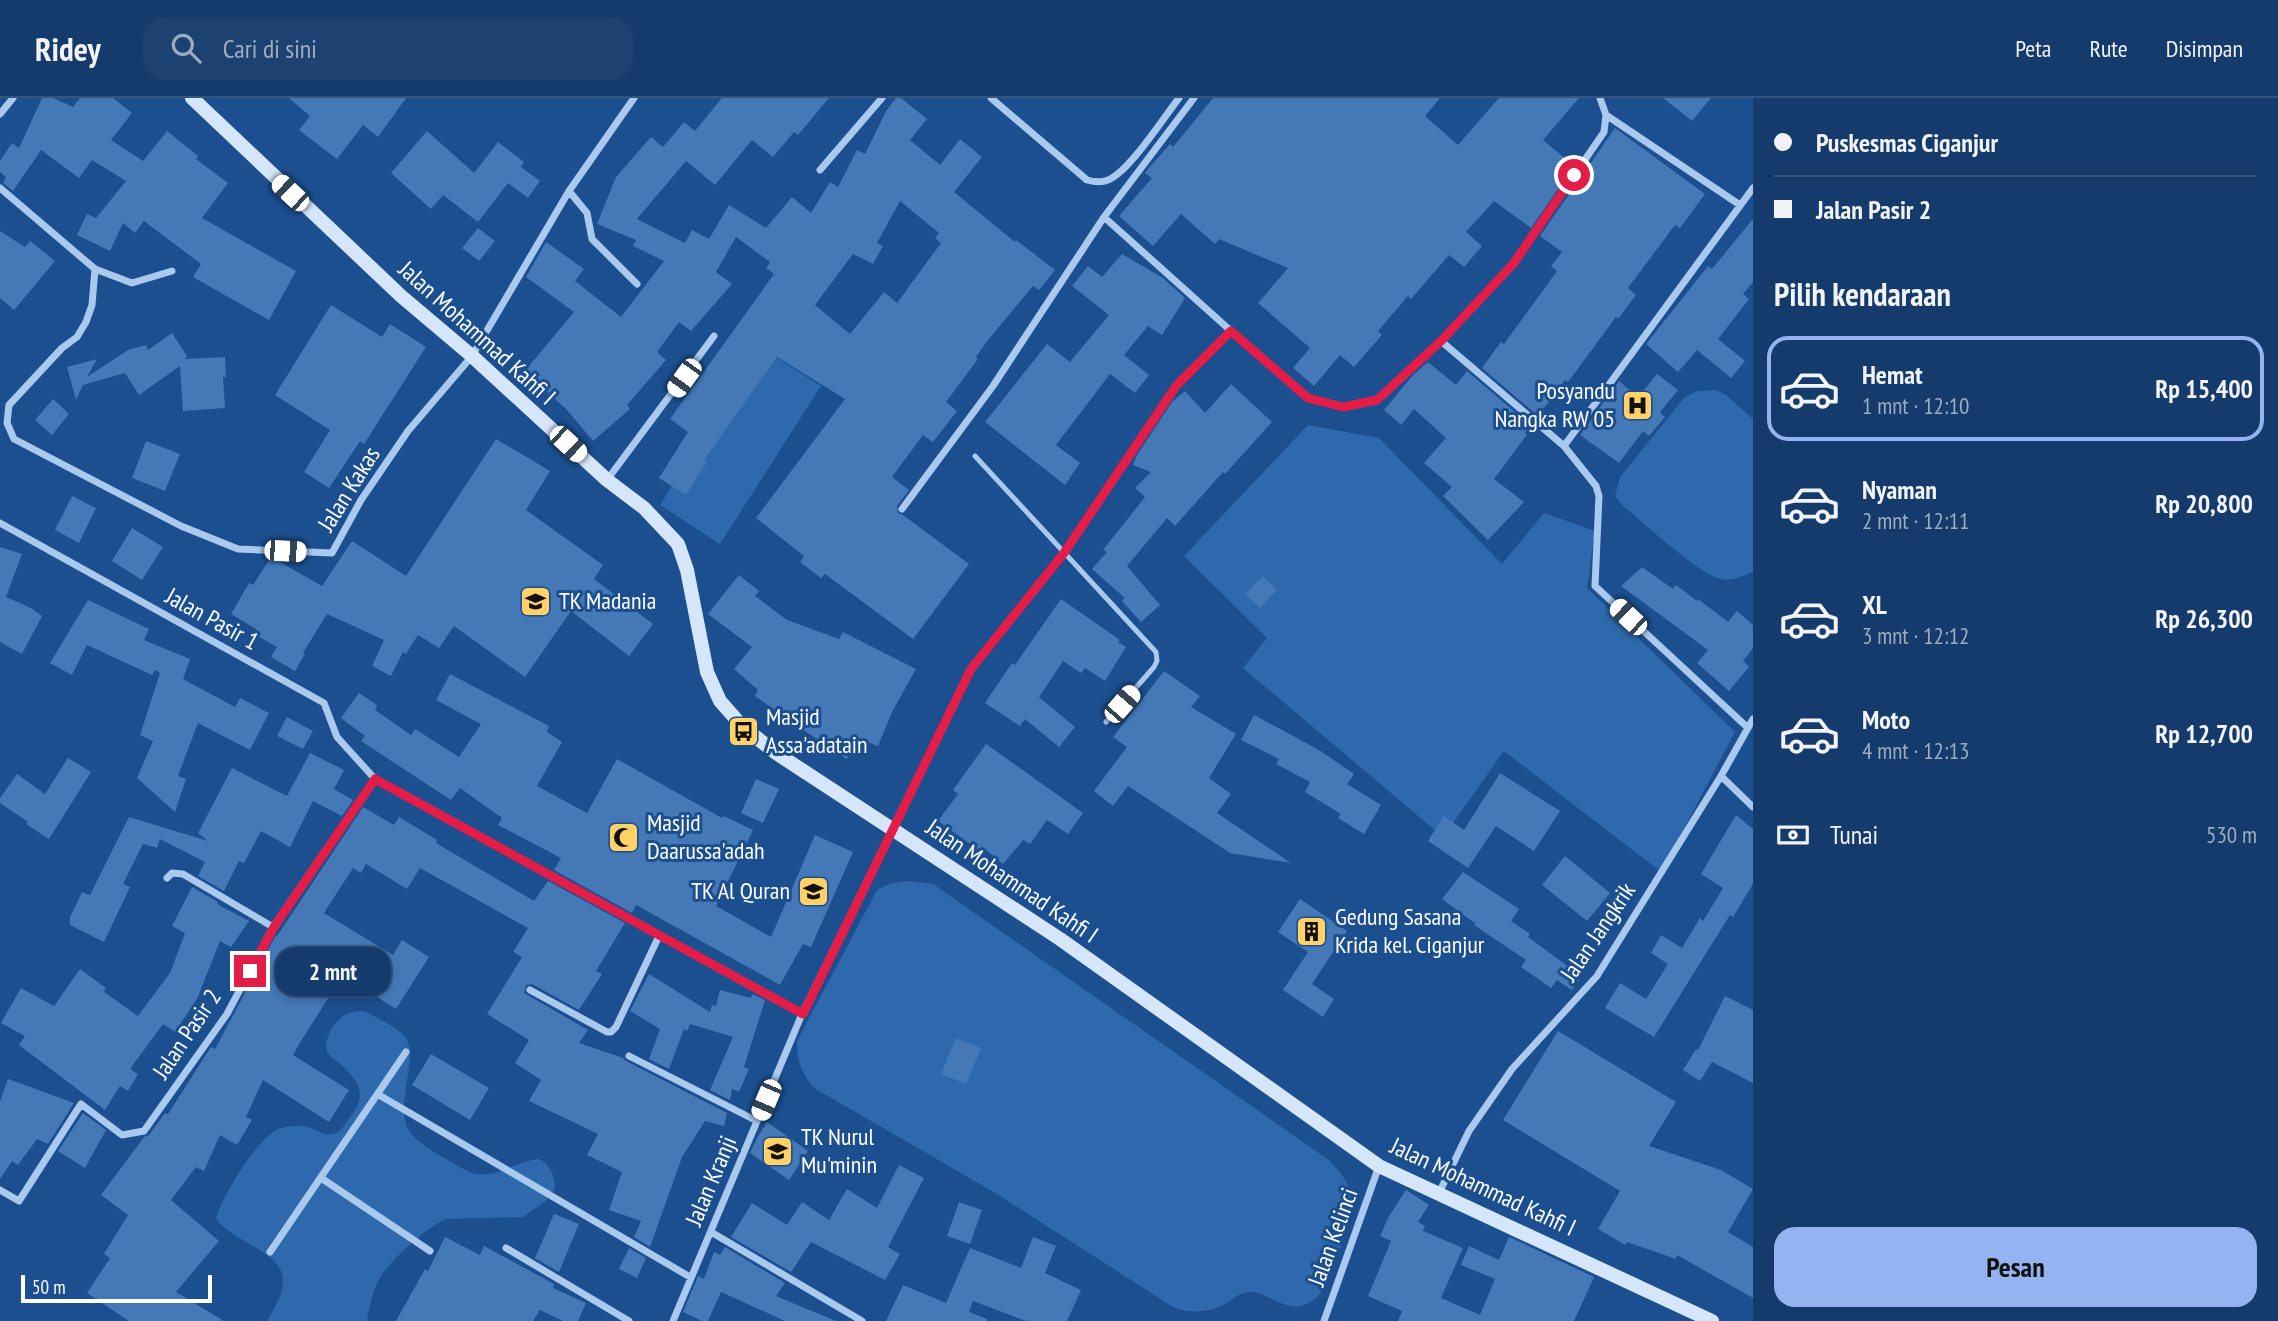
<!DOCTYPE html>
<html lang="id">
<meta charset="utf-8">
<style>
:root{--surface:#143b6b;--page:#1d4271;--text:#f1f3f6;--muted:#9dadc1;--line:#33557e;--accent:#95b2f1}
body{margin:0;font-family:"PT Sans Narrow",sans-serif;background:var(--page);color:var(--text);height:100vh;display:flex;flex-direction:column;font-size:26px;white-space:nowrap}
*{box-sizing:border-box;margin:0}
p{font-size:23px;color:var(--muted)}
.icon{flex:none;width:38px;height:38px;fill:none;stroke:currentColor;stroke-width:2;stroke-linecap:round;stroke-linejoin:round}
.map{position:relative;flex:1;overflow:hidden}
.sheet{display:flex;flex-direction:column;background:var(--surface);width:525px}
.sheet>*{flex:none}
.banner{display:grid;align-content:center;height:154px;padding:0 21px;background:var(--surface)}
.scale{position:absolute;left:21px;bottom:18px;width:191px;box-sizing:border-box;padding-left:7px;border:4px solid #fff;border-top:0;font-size:19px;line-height:24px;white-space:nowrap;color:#fff;-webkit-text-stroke:5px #1b4f8f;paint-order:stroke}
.end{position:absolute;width:32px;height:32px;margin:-16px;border:9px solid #e11d48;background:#fff;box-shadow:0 0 0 4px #fff}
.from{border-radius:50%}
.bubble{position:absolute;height:49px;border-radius:21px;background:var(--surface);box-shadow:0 4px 10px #0003,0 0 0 2px var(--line);font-size:23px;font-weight:700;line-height:49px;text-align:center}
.car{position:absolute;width:21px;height:42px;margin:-21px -10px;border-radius:9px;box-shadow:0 0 5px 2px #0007;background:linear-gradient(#fff 24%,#345 0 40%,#fff 0 76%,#345 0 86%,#fff 0)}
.banner b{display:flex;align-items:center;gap:24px;height:66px;font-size:26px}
.banner b+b{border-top:2px solid var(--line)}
.banner i{width:18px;height:18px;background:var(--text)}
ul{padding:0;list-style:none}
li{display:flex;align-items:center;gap:21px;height:105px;margin:0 14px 10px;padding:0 7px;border:4px solid transparent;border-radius:21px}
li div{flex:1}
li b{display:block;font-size:26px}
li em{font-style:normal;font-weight:700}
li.on{border-color:var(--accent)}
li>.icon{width:63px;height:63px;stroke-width:1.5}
h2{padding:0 21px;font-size:32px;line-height:84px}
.pay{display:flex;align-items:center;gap:18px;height:77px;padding:0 21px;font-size:26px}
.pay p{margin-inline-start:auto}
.cta{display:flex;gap:14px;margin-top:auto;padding:14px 21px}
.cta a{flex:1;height:80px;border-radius:21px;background:var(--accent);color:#111;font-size:28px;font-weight:700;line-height:80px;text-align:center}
header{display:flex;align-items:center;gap:42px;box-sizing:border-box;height:98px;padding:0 35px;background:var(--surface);border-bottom:2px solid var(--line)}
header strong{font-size:33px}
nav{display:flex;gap:38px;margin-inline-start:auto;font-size:24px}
.search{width:490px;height:63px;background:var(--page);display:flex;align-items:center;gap:18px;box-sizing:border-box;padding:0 24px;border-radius:21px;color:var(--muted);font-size:26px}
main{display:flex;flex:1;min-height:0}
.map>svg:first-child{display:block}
.green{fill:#2e69ad}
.building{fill:#4478b7;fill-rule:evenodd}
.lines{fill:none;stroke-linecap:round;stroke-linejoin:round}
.lane{stroke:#a9c9ee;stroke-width:5}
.street{stroke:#a9c9ee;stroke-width:7}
.secondary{stroke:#d6e6fa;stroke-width:14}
.route{stroke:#e11d48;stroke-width:9}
.labels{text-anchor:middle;stroke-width:6;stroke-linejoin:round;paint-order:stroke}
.street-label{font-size:24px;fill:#fff;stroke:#1b4f8f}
.poi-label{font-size:24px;fill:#fff;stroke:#1b4f8f;text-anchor:start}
</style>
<header>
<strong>Ridey</strong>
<div class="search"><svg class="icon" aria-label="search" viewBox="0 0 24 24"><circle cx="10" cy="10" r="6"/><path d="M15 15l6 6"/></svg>Cari di sini</div>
<nav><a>Peta</a><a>Rute</a><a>Disimpan</a></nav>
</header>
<main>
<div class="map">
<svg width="1753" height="1223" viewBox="0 0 1753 1223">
<rect width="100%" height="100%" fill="#1b4f8f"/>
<path class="green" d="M760,249L821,288L720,446L660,407Z
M1715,292L1725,296L1753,321V474C1743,478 1732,484 1721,481C1700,477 1644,425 1624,409L1615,398L1620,379L1684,300L1697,293Z
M1308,327L1379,340L1502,466L1544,415L1595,433L1587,490L1735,634L1661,774L1504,653L1443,739L1243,570L1267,540L1184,458Z
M909,783L933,786L1329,1062C1337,1071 1346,1080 1350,1092C1357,1112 1332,1183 1318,1198C1313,1203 1306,1207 1300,1208C1281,1212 1262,1189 1243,1195C1237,1197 1231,1203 1225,1206C1208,1215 1191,1216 1173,1209L997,1096L814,990C801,974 797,963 797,943L877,792L892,785Z
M360,913L367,914C378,921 394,927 403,937C422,954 394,1004 408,1031C416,1047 454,1065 469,1074C493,1083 515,1063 539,1061C551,1067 555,1078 555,1091L546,1103L523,1119L448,1121C429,1126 395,1159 383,1175C373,1189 370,1207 367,1223H267C296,1176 285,1166 241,1141C231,1134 222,1130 216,1120C222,1099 259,1036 281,1030C288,1028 300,1027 307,1029C317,1031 327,1041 338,1034C343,1031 347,1022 351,1018C369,995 357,981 338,964C334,961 329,958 327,953C323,942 335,922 345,917C350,914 355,913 360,913Z"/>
<path class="building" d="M42,0H53L73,9L80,0H113L132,15L111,42L143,63L167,33L198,58L196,61L228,85L202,120L296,173L269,222L193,179L201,166L144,123L135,135L123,125L110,153L77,137L87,116L96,120L126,83L92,62L79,80L41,52L13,93L3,85L6,79L0,74V63L12,45L19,50Z
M289,0H406L378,39L363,27L337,61L299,32L310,18Z
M722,0H829L798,37L794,34L773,59L752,42L715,87L686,63L637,121L685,145L692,132L709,141L729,107L766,130L792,99L811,115L830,84L838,89L857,52L865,56L886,13L896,0H901L927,21L910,42L940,67L960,41L982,59L954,94L1015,144L1016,142L1055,172L1039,192L1033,188L988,242L976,259L978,261L946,304L957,313L933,344L923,337L892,379L909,392L897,408L898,415L903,417L969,466L913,541L825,476L821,480L800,464L804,458L756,420L845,301L777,259L704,362L707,364L686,397L659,380L688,334L670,321L774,176L766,170L770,164L736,139L716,174L732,186L691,233L679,224L657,254L666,262L627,307L630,311L593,343L567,312L541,288L534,295L519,280L574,214L526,179L546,144L584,171L575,183L621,219L664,163L633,148L636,142L597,126L616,79L651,39L663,49L684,24L695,33ZM900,103L939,135L935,140L941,145L897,205L884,194L850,236L815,207L853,156L873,166L883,148L877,145Z
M1213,0H1440L1425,18L1458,47L1499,0H1579L1543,42L1574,68L1531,130L1494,103L1466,134L1482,148L1464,169L1449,157L1411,201L1408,198L1378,233L1382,237L1354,269L1340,257L1314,288L1293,270L1310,250L1258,205L1288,170L1219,141L1215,146L1181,116L1153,148L1119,118L1152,80L1145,75L1148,71L1170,46L1173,49Z
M1663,0H1711L1692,23Z
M1615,30L1705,96L1680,130L1675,127L1628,190L1636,197L1618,221L1616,219L1568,284L1565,282L1538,318L1482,270L1501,244L1504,246L1557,173L1551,168L1562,154L1540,138Z
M427,33L474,75L498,44L524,64L521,69L540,83L528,100L508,85L478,124L443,97L431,111L391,75Z
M1753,121V184L1743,196L1749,201L1718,241L1745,263L1731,280L1697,252L1678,274L1646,246L1708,168L1712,171Z
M478,130L495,143L479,163L462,150Z
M0,133L25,149L30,143L55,163L14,212L0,200Z
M1122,156L1163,180L1185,200L1162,237L1148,228L1124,257L1149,277L1135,295L1110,276L1056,347L1080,365L1065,387L985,324L1047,246L1070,264L1109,217L1072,188L1088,168L1102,179Z
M331,207L382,239L390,226L426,249L364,346L360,343L329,390L304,374L330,332L275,297Z
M172,235L187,258L185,261L225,259L226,279H223L225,310L183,313L180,268L139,297L125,275L83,287L76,302L67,269L97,261L87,279L128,252L146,247L148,252Z
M1428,264L1456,287L1467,273L1530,327L1525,335L1527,337L1494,381L1524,404L1488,442L1443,398L1452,389L1424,365L1446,340L1414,311L1401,327L1384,312L1413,277Z
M1657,276L1678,292L1660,314L1665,319L1649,338L1643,333L1619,365L1580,337L1619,283L1638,299Z
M1231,286L1272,324L1225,376L1223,374L1175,428L1167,420L1127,468L1160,507L1141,524L1122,503L1125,500L1092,471L1107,454L1103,452L1145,399L1135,390L1151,374L1133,367L1137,357L1172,304L1185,293L1205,315Z
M53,301L69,316L52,337L35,322Z
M496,341L550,373L526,412L603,467L594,481L653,526L629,558L571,513L525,579L454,528L439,550L418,537L406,556L403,554L391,578L372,568L384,542L327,516L303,555L305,556L295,573L271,559L277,549L254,536L256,531L231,516L249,485L253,487L271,459L322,488L352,443L406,478Z
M146,343L180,356L165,393L132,380Z
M72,398L96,410L79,445L55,432Z
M132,430L163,449L142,482L112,463Z
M0,449L22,456L6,499L31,510L42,518L22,556L0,544Z
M1642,469L1673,491L1676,487L1697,503L1698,501L1728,524L1737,513L1753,527V550L1743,563L1749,569L1729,593L1697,565L1708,552L1621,488Z
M739,477L759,493L755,498L787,522L839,541L843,534L916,571L893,612L878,648L863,642L846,661L820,638L818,642L755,598L758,592L734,571L752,549L708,516Z
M1263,478L1277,492L1260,510L1245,496Z
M1061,501L1120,542L1118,544L1126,549L1105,583L1085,570L1081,575L1063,563L1039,599L1075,629L1059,649L1025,621L1020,628L985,605L1012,565L1015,567Z
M88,502L149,531L144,542L190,561L183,581L235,609L240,600L269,615L250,652L198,625L178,678L186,681L175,714L137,680L153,643L140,637L160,575L155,572L152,577L87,547L72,577L50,565Z
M1164,573L1200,598L1191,609L1236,636L1209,680L1231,696L1217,715L1291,765L1230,755L1128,688L1113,708L1094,693L1127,649L1113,639Z
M450,576L549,628L547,634L562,644L537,688L587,715L617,661L722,720L724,718L753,732L716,808L771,839L815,737L853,754L811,849L803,846L780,887L636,807L632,815L554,772L561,760L498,727L502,720L460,690L451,702L361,643L365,638L341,620L359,595L377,607L375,612L411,637L415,631L459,659L481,626L436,602Z
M1254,617L1319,652L1354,676L1347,686L1381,707L1364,736L1338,720L1341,716L1305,694L1310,684L1276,666L1279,661L1241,642Z
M287,619L313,633L303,651L277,638Z
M986,646L1083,715L1068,736L1047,722L1030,746L1023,742L1003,766L986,752L983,755L938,723L958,696L953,692Z
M310,655L344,672L334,691L353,702L342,718L313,703L290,749L261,733L244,765L239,763L224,793L198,778L205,764L160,741L157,750L143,746L123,786L130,789L104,844L70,827V819L82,794L90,797L129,719L208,743L198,735L232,670L287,698Z
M68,660L91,674L49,741L26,726L28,724L0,705V700L17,676L45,696Z
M1500,675L1560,713L1534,753L1496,728L1468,770L1428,743L1444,718L1464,732Z
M756,681L779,691L763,725L741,715Z
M363,709L394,727L399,719L437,742L436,745L534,803L548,783L625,825L596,873L602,876L579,912L532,886L526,887L524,895L588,932L579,945L623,960L626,963L727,1015L724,1028L705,1023L682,1059L650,1149L634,1139L641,1123L609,1112L622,1074L587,1057L598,1036L529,1003L541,982L515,965L529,942L487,916L522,859L513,854L528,830L420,770L407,791L366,766L361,775L353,770L324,815L393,857L402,842L429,859L396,911L374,897L371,901L345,885L337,897L332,894L298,948L293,957L349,992L329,1024L263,982L246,1019L252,1022L237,1047L220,1037L204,1073L196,1069L171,1102L219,1143L176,1194L224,1223H129L87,1195L110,1160L104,1156L128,1117L101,1097L144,1039L149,1037L165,1015L168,1016L211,949L215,951L276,837L277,838Z
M1736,717L1753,731V786L1733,819L1730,817L1654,939L1605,910L1620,885L1646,901L1668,866L1651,855L1661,837L1682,850L1700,820L1703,823L1723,790L1701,776Z
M1565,758L1610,795L1587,823L1542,787Z
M1463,774L1519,811L1511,823L1530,836L1528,839L1581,878L1572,892L1557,882L1551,890L1521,869L1526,862L1474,827L1476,826L1442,801Z
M192,789L218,804L217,806L249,823L231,849L220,843L197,901L175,934L163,926L130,971L138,976L128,993L120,988L105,1012L19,947L25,938L1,925L21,890L54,908L80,871L106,890L104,894L138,918L170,875L185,835L172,828Z
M1300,801L1347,833L1312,886L1334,901L1323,919L1283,892L1308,854L1278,834Z
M649,876L710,914L712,907L716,908L720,892L751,900L752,896L765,902L744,969L749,971L739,994L732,991L730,1002L710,992L733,939L690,926L687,933L684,931L669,971L649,961L660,931L630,913Z
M1725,898L1753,912V985L1712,964L1700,983L1683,972L1696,951L1698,952Z
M1558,933L1676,1004L1649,1048L1721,1072L1753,1091L1728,1134L1753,1149V1200L1677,1157L1676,1161L1627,1144L1625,1147L1598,1131L1620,1093L1503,1022Z
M956,940L981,950L966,986L941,976Z
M431,956L489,990L470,1022L412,987Z
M8,981L74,1005L48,1046L37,1041L18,1067L12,1063L0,1081V1003Z
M83,1015L106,1032L85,1070L58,1053Z
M767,1024L808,1053L789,1082L750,1055L757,1040Z
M899,1067L924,1080L888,1149L900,1156L885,1182L811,1144L791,1174L731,1139L752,1105L787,1127L802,1104L829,1122L847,1091L877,1110Z
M1406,1092L1429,1107L1418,1124L1425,1128L1423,1133L1463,1150L1441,1200L1480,1217L1495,1181L1461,1167L1469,1148L1499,1162L1509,1139L1594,1179L1574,1223H1398L1402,1213L1368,1198L1391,1143L1380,1138L1389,1118Z
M959,1104L982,1112L970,1146L947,1138Z
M554,1116L579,1126L559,1174L535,1160Z
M445,1139L480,1157L484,1148L554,1186L553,1190L586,1205L578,1223H563L540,1212L533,1223H396L425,1171L428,1173Z
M1033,1139L1056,1148L1045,1175L1081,1192L1067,1223H1026L973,1203L969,1214L987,1221V1223H886L903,1187L946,1205L970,1150L1021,1170Z
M725,1149L785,1185L776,1198L836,1223H785L721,1194L708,1223H702L683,1214L698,1178L704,1181L714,1154L720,1157Z
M629,1150L646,1160L637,1180L619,1171Z"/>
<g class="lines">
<path class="lane" d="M975,358L1156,554L1157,563L1154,569L1106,624"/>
<path class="street" d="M991,0L1087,82C1094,84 1101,85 1108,82C1129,74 1164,19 1179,0
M0,16L13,0
M1606,17L1740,107
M820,72L882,0
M0,90L95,171L132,185L172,173
M569,93L587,115L592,141L637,186
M1104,119L1231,233
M95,171L92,207L86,224L77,239L62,250L9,307L7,325L14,341L181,428L238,451L332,455L361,402L408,333L472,258L569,93L634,0
M1441,243L1564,348L1596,388L1599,398L1595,488L1747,629
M1564,348L1753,90
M607,382L714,238
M902,411L993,288L1104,119L1194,0
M0,425L324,605L337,639L375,681L802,916
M1721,678L1753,709
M167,780L172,775L183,776L273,829
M530,892L607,934H611L616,929L659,838
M629,958L757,1023
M379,997L690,1179
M321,1080L430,1153
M0,1092L19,1103L81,1006L122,1037L144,1033L227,916L273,829L375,681
M1439,1095L1469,1033L1512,971L1597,878L1721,678L1753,621
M711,1134L862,1223
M506,1150L629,1223
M270,1154L406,954
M673,1223L802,916L971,571L1064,455L1176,288L1231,233L1308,300L1343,309L1377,302L1441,243L1514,165L1604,34L1606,17L1600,0
M1324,1223L1379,1068"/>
<path class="secondary" d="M192,0L401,198L472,258L607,382L644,410L678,446L687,472L707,574L720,603L742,628L776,655L1060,841L1379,1068L1712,1223"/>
</g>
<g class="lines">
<path class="route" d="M250,873L274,829L375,681L803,916L971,571L1064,455L1176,288L1231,233L1308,300L1343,309L1377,302L1441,243L1514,165L1574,77"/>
</g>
<defs>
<symbol id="hospital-square" viewBox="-11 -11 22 22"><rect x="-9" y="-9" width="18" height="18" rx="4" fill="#ffd166" stroke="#1b4f8f"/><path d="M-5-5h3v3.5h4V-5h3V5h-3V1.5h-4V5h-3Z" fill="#111"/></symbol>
<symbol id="school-square" viewBox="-11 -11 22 22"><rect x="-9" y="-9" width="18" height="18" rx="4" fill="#ffd166" stroke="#1b4f8f"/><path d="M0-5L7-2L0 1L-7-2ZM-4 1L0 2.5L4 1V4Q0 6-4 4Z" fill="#111"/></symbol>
<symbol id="bus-square" viewBox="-11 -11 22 22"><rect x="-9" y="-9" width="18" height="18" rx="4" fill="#ffd166" stroke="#1b4f8f"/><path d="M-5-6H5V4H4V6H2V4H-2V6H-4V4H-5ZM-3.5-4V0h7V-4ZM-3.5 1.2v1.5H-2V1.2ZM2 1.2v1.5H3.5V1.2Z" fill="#111"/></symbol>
<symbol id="mosque-square" viewBox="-11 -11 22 22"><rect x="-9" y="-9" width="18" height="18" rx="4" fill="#ffd166" stroke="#1b4f8f"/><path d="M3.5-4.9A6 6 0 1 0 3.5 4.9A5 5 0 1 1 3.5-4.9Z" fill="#111"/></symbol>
<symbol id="building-square" viewBox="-11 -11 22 22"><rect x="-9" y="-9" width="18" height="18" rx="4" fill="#ffd166" stroke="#1b4f8f"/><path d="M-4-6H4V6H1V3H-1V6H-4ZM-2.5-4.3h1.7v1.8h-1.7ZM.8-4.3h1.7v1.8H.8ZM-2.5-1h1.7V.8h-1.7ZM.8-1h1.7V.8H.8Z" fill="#111"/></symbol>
</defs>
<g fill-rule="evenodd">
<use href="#hospital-square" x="1620" y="290" width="35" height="35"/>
<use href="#school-square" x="518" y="486" width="35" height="35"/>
<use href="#bus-square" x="726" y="616" width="35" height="35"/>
<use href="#mosque-square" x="606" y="722" width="35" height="35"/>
<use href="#school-square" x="796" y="776" width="35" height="35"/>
<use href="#building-square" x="1294" y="816" width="35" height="35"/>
<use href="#school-square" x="760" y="1036" width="35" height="35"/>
</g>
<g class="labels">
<g class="street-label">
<text transform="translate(477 235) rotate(42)" y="8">Jalan Mohammad Kahfi I</text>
<text transform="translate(349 391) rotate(-58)" y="8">Jalan Kakas</text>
<text transform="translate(212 521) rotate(29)" y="8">Jalan Pasir 1</text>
<text transform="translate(1012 783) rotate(34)" y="8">Jalan Mohammad Kahfi I</text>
<text transform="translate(1598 834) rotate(-56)" y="8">Jalan Jangkrik</text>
<text transform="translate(187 936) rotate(-56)" y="8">Jalan Pasir 2</text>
<text transform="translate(711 1083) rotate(-67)" y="8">Jalan Kranji</text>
<text transform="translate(1483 1089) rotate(25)" y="8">Jalan Mohammad Kahfi I</text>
<text transform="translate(1333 1139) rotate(-70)" y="8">Jalan Kelinci</text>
</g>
<g class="poi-label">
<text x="1615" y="301" text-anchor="end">Posyandu<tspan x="1615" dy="28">Nangka RW 05</tspan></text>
<text x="559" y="511">TK Madania</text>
<text x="766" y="627">Masjid<tspan x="766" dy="28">Assa'adatain</tspan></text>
<text x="647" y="733">Masjid<tspan x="647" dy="28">Daarussa'adah</tspan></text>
<text x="790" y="801" text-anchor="end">TK Al Quran</text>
<text x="1335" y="827">Gedung Sasana<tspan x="1335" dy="28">Krida kel. Ciganjur</tspan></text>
<text x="801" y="1047">TK Nurul<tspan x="801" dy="28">Mu'minin</tspan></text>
</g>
</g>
</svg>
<div class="scale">50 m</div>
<i class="end from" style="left:1574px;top:77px"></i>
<i class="end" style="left:250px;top:873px"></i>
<div class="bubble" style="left:275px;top:849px;width:116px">2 mnt</div>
<i class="car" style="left:290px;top:95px;rotate:313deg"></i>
<i class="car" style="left:684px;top:280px;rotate:216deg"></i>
<i class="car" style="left:568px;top:346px;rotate:133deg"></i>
<i class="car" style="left:285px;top:453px;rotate:93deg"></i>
<i class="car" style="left:1628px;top:519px;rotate:313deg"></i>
<i class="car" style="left:1122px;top:606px;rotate:41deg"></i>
<i class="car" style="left:766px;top:1002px;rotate:203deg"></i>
</div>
<section class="sheet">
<div class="banner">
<b><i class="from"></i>Puskesmas Ciganjur</b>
<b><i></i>Jalan Pasir 2</b>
</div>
<h2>Pilih kendaraan</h2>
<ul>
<li class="on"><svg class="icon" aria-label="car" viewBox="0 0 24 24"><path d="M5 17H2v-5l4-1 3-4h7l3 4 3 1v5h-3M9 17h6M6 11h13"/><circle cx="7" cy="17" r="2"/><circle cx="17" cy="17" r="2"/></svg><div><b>Hemat</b><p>1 mnt · 12:10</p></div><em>Rp 15,400</em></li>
<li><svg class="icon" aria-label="car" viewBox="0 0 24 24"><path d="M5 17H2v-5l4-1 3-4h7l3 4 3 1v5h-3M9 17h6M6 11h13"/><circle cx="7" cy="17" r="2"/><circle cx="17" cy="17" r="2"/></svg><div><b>Nyaman</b><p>2 mnt · 12:11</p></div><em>Rp 20,800</em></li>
<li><svg class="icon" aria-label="car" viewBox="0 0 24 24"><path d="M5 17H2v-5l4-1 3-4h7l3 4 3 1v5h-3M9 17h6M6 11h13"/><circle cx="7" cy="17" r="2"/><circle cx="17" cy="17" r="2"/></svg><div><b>XL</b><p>3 mnt · 12:12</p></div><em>Rp 26,300</em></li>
<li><svg class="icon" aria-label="car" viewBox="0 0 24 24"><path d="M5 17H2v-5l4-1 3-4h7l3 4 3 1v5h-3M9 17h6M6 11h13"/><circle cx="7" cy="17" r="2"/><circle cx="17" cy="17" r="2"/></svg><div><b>Moto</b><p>4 mnt · 12:13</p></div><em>Rp 12,700</em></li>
</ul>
<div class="pay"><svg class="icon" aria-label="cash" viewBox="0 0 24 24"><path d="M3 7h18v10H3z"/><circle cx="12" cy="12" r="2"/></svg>Tunai<p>530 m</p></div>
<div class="cta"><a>Pesan</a></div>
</section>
</main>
